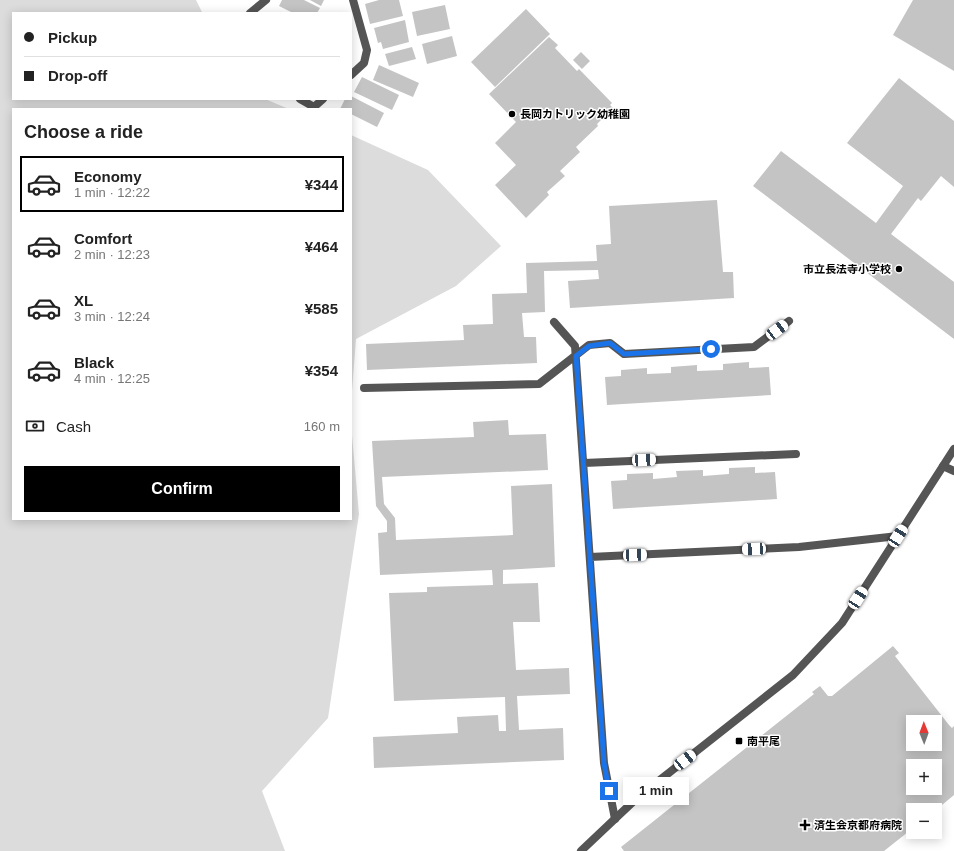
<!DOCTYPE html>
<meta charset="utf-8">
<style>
:root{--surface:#fff;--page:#f6f6f6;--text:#222;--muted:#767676;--line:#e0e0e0;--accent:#000}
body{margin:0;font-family:Arial,"Noto Sans JP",sans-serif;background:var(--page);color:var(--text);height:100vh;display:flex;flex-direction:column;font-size:15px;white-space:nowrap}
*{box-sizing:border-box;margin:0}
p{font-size:13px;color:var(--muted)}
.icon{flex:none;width:22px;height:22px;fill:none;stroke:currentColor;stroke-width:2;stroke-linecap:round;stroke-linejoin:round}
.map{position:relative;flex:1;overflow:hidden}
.panel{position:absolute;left:12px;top:108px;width:340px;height:412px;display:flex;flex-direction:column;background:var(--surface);border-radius:0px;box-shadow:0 2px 10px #0003}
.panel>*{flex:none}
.top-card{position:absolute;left:12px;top:12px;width:340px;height:88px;border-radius:0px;box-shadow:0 2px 10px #0003;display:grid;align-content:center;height:88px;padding:0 12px;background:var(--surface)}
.needle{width:26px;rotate:359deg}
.buttons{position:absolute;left:906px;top:715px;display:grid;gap:8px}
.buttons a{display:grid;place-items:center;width:36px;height:36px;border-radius:0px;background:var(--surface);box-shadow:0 2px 10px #0003;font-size:20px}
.end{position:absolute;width:18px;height:18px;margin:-9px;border:5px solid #1a73e8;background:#fff;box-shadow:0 0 0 2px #fff}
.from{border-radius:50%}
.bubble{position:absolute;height:28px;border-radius:0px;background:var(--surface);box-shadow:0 2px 10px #0003;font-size:13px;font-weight:600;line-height:28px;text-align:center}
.car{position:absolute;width:12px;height:24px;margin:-12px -6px;border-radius:5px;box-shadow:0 0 3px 1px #0007;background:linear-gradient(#fff 24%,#345 0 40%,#fff 0 76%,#345 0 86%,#fff 0)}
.top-card b{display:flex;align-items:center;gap:14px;height:38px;font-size:15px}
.top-card b+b{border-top:1px solid var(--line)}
.top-card i{width:10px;height:10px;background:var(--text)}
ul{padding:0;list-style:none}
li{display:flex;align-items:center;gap:12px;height:56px;margin:0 8px 6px;padding:0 4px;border:2px solid transparent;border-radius:0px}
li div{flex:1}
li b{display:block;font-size:15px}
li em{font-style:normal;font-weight:600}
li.on{border-color:var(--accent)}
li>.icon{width:36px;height:36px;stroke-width:1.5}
h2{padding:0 12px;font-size:18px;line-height:48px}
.pay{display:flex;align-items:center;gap:10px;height:44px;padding:0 12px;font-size:15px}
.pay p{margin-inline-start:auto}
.primary-button{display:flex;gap:8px;margin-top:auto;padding:8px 12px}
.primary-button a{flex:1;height:46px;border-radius:0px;background:var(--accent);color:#fff;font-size:16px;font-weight:600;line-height:46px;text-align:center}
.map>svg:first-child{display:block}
.green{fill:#dcdcdc}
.building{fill:#c4c4c4;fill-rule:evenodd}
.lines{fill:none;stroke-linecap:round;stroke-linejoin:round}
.service{stroke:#555;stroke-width:8}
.minor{stroke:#555;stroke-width:8}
.tertiary{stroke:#555;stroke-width:8}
.route{stroke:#1a73e8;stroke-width:5}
.poi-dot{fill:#000;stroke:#fff;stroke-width:1.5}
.labels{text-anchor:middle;stroke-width:3;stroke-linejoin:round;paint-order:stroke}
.poi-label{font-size:11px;font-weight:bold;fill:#000;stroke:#fff;text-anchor:start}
</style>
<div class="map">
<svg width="954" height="851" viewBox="0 0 954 851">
<rect width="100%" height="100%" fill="#fff"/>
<path class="green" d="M0,0H196L202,12V13H13V99H265L289,109H13V519H351V424L359,514L328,718L262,791L285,851H0Z
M351,135L428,170L501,246L456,286L356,339L351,404Z"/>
<path class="building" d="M282,0H304L320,8L317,13H293L279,6Z
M310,0H324L321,6Z
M379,0H399L403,16L370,24L365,4Z
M913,0H954V71L893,35Z
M445,5L450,29L417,36L412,12Z
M526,9L550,34L495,87L471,62Z
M405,20L409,42L383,49L381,42L378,43L374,28Z
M452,36L457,56L427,64L422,44Z
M549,37L558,45L555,48L577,71L579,69L612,103L610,105L613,108L597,124L598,126L576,147L580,152L560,171L565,176L547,192L549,195L526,218L495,185L516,165L495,143L516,122L489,94Z
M412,47L416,59L389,66L385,54Z
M581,52L590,61L582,69L573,60Z
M379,65L419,83L413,97L373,80Z
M362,77L399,95L392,110L354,92Z
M899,78L954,121V187L941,176L921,201L918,198L891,234L954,282V339L753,186L781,151L876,223L903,186L847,143Z
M351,96L384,113L377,127L351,114V109H340L345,99H351Z
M717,200L723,272H733L734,298L570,308L568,281L599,279L598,270L544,271L545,312L522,313L524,337H536L537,363L367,370L366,344L464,340L463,325L493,324L492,294L527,293L526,263L597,261L596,245L611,244L609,206Z
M749,362V368L769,367L771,395L607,405L605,377L621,376V370L647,368V374L671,373V367L697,365V371L723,370V364Z
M508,420L509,435L546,434L548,470L382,477L384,504L395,518L396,540L513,535L511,486L552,484L555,567L503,570V584L538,583L540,622H513L516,670L569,668L570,694L517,696L519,730L563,728L564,760L374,768L373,737L458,733L457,717L498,715L499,731H506L505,697L394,701L389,593L427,592V587L493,585L492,570L380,575L378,533L387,532V521L376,506L372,441L474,437L473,422Z
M755,467V473L775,472L777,499L613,509L611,481L627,480V474L653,473V479L677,477L676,471L703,470V476L729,474V468Z
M893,646L899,653L895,656L949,725L952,728L954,726V795L936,810H913V828L884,851H624L621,847L814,694L812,692L820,686L828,696H832ZM913,722H935V744H913ZM913,766H935V788H913Z"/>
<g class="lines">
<path class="service" d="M554,322L575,346L604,763L615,819
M364,388L539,384L589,345L610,343L624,354L754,347L789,321
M584,463L796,454
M943,466L954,471
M590,557L799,547L898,536"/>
<path class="minor" d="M250,13L266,0
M351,75L364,63L367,50L353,0
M300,99L314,107L323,99"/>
<path class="tertiary" d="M581,851L637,798L793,675L842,623L954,449"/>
</g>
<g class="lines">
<path class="route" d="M609,791L604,763L576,356L589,346L610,343L624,354L711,349"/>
</g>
<g class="poi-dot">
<circle cx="512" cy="114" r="4"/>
<circle cx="899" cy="269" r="4"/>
<rect x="735" y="737" width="8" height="8" rx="2"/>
<path d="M803 819h4v4h4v4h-4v4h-4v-4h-4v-4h4z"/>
</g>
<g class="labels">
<g class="poi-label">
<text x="520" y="118">長岡カトリック幼稚園</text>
<text x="891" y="273" text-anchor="end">市立長法寺小学校</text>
<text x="747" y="745">南平尾</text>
<text x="814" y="829">済生会京都府病院</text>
</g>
</g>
</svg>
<div class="buttons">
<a><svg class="needle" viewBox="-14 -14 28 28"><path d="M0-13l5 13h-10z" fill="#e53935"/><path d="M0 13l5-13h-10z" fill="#767676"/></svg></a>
<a>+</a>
<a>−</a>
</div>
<i class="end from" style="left:711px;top:349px"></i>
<i class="end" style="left:609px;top:791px"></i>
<div class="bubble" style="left:623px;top:777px;width:66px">1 min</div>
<i class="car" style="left:777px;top:330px;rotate:53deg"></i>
<i class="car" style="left:644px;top:460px;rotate:87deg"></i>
<i class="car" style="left:898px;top:536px;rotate:33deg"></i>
<i class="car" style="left:754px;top:549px;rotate:267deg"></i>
<i class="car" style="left:635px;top:555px;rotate:88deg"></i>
<i class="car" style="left:858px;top:598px;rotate:33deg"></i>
<i class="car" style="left:685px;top:760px;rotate:52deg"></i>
<div class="top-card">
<b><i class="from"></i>Pickup</b>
<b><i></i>Drop-off</b>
</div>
<section class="panel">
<h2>Choose a ride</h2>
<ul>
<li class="on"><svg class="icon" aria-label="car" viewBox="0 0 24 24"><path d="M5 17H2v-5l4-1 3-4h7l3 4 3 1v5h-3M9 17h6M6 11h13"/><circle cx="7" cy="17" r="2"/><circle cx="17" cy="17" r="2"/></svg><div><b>Economy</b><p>1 min · 12:22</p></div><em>¥344</em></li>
<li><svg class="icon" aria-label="car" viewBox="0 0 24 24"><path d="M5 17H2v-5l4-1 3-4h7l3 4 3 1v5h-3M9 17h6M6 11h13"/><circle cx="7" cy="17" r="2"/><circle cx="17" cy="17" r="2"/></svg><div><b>Comfort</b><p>2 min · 12:23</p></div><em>¥464</em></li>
<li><svg class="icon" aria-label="car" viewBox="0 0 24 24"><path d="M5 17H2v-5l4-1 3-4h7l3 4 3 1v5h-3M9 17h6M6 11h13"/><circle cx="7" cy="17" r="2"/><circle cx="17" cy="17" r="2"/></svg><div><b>XL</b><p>3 min · 12:24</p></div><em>¥585</em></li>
<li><svg class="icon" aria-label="car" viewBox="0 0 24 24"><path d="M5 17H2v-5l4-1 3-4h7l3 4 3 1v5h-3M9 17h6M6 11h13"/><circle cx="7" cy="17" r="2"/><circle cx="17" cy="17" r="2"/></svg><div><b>Black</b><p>4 min · 12:25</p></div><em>¥354</em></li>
</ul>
<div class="pay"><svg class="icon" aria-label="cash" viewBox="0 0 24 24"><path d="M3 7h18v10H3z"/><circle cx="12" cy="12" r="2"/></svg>Cash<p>160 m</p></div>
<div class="primary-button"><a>Confirm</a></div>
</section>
</div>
